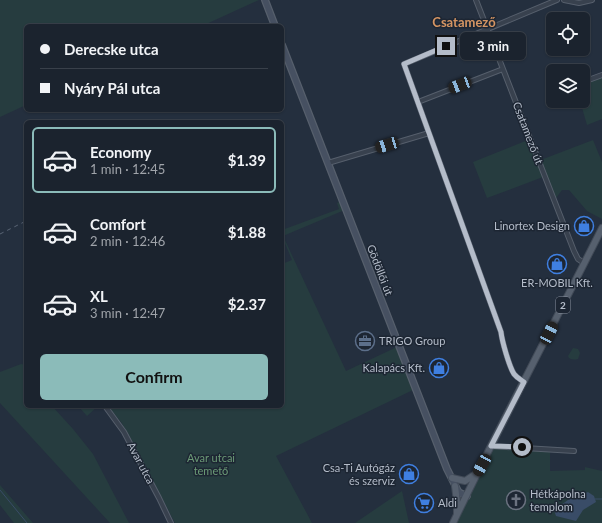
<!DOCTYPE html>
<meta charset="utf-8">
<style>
:root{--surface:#1b232e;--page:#242b36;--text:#f1f3f6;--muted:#a0a4aa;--line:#39404a;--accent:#8bbbb9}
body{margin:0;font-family:Lato,sans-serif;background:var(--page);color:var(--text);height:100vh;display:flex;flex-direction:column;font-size:15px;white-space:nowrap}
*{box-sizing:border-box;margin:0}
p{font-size:13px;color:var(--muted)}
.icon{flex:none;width:22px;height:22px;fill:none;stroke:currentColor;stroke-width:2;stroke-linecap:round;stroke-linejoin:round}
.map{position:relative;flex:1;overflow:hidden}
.details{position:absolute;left:24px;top:120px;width:260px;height:288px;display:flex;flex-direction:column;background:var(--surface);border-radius:6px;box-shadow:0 1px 3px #0004,0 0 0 1px var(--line)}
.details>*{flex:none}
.banner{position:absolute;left:24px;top:24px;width:260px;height:88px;border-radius:6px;box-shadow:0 1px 3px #0004,0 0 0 1px var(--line);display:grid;align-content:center;height:88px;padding:0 16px;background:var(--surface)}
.tools{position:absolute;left:546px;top:12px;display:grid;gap:8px}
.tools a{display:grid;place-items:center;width:44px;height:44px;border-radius:6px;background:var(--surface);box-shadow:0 1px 3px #0004,0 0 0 1px var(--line);font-size:20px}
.end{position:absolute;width:18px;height:18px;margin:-9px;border:5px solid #b4bcc9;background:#111;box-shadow:0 0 0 2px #111}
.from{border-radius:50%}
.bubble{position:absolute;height:28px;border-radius:6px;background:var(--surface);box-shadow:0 1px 3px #0004,0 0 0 1px var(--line);font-size:13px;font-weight:700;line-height:28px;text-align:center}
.car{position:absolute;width:12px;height:24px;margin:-12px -6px;border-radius:5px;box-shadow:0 0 3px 1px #0007;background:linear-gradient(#222 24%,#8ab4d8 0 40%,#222 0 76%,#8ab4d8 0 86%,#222 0)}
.banner b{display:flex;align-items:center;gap:14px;height:38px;font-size:15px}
.banner b+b{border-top:1px solid var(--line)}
.banner i{width:10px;height:10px;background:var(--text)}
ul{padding:7px 0 0;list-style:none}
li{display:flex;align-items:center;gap:12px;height:66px;margin:0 8px 6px;padding:0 8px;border:2px solid transparent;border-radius:6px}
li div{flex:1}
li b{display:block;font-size:15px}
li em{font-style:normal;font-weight:700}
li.on{border-color:var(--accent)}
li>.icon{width:36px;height:36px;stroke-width:1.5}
.action{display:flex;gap:8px;margin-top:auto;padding:8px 16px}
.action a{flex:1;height:46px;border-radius:6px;background:var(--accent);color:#111;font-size:16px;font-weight:700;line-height:46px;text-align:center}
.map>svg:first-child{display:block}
.green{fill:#263c3f}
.water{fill:#394c67}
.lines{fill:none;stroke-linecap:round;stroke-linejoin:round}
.stream{stroke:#394c67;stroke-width:1}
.minor-casing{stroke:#565f6c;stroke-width:6}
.secondary-casing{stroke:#565f6c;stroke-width:8}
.primary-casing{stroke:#414a57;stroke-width:8}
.minor{stroke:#38414e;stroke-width:4}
.secondary{stroke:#465061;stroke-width:5.5}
.primary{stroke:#56606e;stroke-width:6}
.rail{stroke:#5a6575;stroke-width:1;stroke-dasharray:4 4;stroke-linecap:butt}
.route{stroke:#b4bcc9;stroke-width:5}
.labels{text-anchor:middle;stroke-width:3;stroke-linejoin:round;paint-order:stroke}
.shield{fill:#1d2633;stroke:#878f9c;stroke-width:1}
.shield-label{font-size:10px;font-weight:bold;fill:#b4bcc9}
.street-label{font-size:11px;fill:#b4bcc9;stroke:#1d2633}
.poi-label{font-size:11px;fill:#b4bcc9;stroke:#1d2633;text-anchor:end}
.park-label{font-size:11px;fill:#6b9a76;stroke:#1d2633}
.quarter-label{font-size:13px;font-weight:bold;fill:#d59563;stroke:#1d2633}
</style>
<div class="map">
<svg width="602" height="523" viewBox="0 0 602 523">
<rect width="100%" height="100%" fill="#242f3e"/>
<path class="green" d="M0,0H259L202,26H26V105L0,117Z
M602,74V119L587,125L580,101H583V84Z
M528,140L538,161L593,140L602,162V219L587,211L569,190H562L553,202L543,177L487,198L473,162Z
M343,200L347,209L283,236L346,371L399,346L415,389L276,456L312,523H175L129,435L121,422L108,406H282V264L292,260L282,236V230L339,209L337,203Z
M573,348L578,349L580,353L578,359C574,360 569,360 568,356Z
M21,364L26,365V406H52L73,429L93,454L129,523H110L0,403V372Z
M78,406H98L87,416Z
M488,447L550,452V471L585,470V467L602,471V523H452Z
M0,485L33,523H14L0,505Z
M402,491L409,523H355Z"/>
<path class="water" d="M588,492L594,496L596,502L583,510L576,521L556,516L554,510L568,500Z"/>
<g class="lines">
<path class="stream" d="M0,490L27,523
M595,499H602"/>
<defs>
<path id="minor" d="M476,0L574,251L578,259L584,263
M564,0L579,3L592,0
M583,82L602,75
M418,102L503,69
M328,163L429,133
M524,382C521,380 517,378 514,374C509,366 502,341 501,332L404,64L557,0
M105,406L124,432L159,498L171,523
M491,446L574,451"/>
<path id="secondary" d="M265,0L275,26
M282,45L447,469L458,491L460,493L467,496"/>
<path id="primary" d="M452,478L465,481L477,473
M455,486L457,502V514
M453,523C501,423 553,326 602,228"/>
</defs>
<use href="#minor" class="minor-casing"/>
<use href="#secondary" class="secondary-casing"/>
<use href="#primary" class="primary-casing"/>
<use href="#minor" class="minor"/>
<use href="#secondary" class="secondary"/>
<use href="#primary" class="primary"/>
<path class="rail" d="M0,234L26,221"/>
</g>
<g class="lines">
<path class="route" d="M446,46L404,64L501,332C502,341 509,366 514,374C517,378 521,380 524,382L491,446L522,447"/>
</g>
<defs>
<symbol id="shop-ring" viewBox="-11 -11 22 22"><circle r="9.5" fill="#1d2633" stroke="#3f7fe0" stroke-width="1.5"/><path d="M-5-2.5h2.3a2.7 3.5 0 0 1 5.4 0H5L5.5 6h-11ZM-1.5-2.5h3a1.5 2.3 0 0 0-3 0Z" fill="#3f7fe0"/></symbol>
<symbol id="office-ring" viewBox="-11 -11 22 22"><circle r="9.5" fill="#1d2633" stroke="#5c6f8a" stroke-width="1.5"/><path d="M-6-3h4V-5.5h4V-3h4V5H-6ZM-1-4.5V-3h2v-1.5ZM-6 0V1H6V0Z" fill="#5c6f8a"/></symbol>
<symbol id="church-ring" viewBox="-11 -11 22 22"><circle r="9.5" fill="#1d2633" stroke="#6b7280" stroke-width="1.5"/><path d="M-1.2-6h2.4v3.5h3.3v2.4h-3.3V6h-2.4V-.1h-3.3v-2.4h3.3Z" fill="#6b7280"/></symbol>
<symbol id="supermarket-ring" viewBox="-11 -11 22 22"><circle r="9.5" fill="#1d2633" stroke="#3f7fe0" stroke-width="1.5"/><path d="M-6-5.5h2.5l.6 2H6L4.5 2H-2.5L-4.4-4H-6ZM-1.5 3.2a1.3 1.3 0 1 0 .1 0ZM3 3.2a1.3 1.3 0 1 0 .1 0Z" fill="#3f7fe0"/></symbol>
</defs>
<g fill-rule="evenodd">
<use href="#shop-ring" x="573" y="215" width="22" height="22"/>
<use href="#shop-ring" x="546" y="253" width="22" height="22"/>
<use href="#office-ring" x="354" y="330" width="22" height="22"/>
<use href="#shop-ring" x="428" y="357" width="22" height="22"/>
<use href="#shop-ring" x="398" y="463" width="22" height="22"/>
<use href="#church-ring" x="505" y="489" width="22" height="22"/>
<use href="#supermarket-ring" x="413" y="492" width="22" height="22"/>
</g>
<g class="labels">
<rect class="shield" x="556" y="297" width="14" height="16" rx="3"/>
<g class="shield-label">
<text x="563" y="309">2</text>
</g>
<g class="street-label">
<text transform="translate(528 133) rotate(69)" y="4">Csatamező út</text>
<text transform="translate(380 270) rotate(69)" y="4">Gödöllői út</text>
<text transform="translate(141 463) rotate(62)" y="4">Avar utca</text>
</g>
<g class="poi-label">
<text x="570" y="230">Linortex Design</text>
<text x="557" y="287" text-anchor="middle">ER-MOBIL Kft.</text>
<text x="379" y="345" text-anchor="start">TRIGO Group</text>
<text x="425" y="372">Kalapács Kft.</text>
<text x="395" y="472">Csa-Ti Autógáz<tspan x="395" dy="13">és szerviz</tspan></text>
<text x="530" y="498" text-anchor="start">Hétkápolna<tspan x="530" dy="13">templom</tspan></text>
<text x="438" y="507" text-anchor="start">Aldi</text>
</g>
<g class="park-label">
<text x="211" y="462">Avar utcai<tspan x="211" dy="13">temető</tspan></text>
</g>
<g class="quarter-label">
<text x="464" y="27">Csatamező</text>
</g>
</g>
</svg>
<div class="tools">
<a><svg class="icon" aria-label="locate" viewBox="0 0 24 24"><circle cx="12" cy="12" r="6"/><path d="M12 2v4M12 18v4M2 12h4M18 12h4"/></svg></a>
<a><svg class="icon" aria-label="layers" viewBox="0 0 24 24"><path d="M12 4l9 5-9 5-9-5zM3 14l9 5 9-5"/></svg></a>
</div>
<i class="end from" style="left:522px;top:447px"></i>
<i class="end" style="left:446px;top:46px"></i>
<div class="bubble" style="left:460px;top:32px;width:66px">3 min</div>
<i class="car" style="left:460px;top:85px;rotate:249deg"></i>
<i class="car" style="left:387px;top:145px;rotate:253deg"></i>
<i class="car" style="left:549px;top:333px;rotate:27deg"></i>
<i class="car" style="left:482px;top:465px;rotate:209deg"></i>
<div class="banner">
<b><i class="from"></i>Derecske utca</b>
<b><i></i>Nyáry Pál utca</b>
</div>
<section class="details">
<ul>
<li class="on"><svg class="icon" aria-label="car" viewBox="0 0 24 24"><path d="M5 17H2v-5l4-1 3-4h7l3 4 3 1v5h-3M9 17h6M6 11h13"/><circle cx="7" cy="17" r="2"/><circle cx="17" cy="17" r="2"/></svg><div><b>Economy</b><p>1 min · 12:45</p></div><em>$1.39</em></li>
<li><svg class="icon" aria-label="car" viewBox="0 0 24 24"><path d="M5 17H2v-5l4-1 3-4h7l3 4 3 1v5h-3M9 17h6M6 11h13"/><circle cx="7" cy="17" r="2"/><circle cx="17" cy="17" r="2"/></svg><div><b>Comfort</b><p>2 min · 12:46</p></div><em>$1.88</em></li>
<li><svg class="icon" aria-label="car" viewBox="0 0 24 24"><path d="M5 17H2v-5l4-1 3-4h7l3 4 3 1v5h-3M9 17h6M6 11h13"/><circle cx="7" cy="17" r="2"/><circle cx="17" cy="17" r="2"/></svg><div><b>XL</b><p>3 min · 12:47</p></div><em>$2.37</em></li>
</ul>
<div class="action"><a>Confirm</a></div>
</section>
</div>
